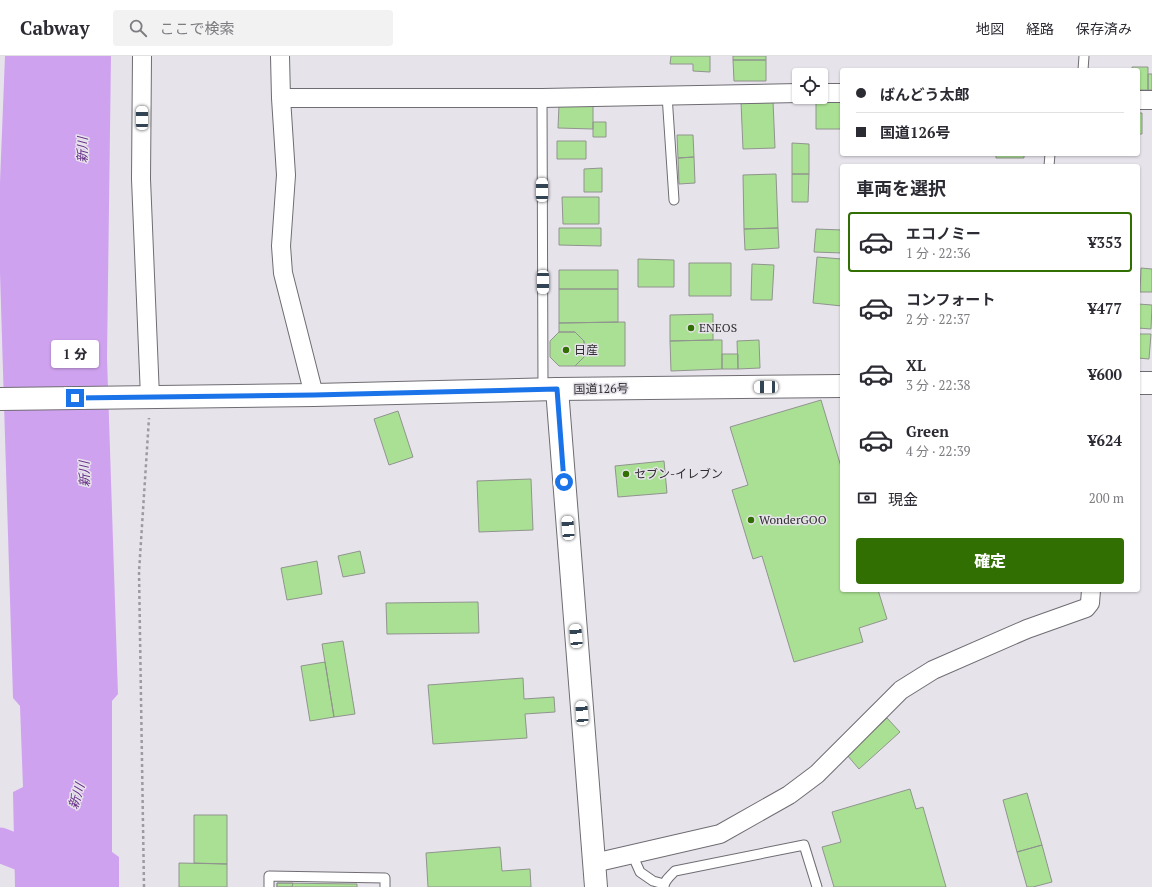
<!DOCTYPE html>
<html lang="ja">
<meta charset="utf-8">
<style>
:root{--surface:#fff;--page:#f2f2f3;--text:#2b2b33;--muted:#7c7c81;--line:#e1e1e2;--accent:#316f02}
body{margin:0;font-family:"PT Serif","Noto Sans JP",serif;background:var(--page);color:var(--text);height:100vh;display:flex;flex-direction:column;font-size:15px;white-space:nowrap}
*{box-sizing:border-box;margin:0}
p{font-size:13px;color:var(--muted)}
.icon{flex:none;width:22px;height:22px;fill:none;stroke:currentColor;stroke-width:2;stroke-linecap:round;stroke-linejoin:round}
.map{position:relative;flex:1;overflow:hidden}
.details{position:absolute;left:840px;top:108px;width:300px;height:428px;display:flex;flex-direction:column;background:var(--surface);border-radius:4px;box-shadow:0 1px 3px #0004}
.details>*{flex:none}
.hud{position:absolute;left:840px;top:12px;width:300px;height:88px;border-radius:4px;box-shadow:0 1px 3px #0004;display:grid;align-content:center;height:88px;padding:0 16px;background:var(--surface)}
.buttons{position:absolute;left:792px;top:12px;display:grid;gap:8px}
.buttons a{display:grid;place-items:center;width:36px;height:36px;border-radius:4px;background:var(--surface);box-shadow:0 1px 3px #0004;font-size:20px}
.end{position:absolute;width:18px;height:18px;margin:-9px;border:5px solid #1a73e8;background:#fff;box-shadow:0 0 0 2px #fff}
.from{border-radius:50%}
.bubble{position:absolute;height:28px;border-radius:4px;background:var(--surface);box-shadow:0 1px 3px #0004;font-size:13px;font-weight:800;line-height:28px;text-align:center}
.car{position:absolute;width:12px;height:24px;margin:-12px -6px;border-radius:5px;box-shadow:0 0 3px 1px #0007;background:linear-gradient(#fff 24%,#345 0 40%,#fff 0 76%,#345 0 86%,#fff 0)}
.hud b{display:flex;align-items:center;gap:14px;height:38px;font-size:15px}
.hud b+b{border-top:1px solid var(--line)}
.hud i{width:10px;height:10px;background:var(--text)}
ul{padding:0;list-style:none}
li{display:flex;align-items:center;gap:12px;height:60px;margin:0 8px 6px;padding:0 8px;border:2px solid transparent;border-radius:4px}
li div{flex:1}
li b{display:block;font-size:15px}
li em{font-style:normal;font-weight:800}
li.active{border-color:var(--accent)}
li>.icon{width:36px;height:36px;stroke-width:1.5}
h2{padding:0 16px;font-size:18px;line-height:48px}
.pay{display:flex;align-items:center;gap:10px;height:44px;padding:0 16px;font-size:15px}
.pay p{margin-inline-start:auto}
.action{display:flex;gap:8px;margin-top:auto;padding:8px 16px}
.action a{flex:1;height:46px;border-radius:4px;background:var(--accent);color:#fff;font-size:16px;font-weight:800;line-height:46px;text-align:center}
header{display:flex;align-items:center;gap:24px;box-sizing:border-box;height:56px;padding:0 20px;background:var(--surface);border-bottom:1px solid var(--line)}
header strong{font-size:19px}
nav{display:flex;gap:22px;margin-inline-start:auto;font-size:14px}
.search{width:280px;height:36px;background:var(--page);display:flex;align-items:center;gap:10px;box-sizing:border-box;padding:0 14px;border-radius:4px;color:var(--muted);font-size:15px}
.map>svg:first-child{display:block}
.water{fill:#cfa2ef}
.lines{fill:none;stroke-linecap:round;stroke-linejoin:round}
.river{stroke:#cfa2ef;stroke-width:35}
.building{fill:#aae093;stroke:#90948e}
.lane-casing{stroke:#6f6c72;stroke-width:11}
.street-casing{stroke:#6f6c72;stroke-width:20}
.secondary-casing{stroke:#6f6c72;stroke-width:24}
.highway-casing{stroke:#6f6c72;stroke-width:24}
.path{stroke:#9d9aa0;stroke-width:2.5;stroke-dasharray:3 3;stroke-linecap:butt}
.lane{stroke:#fff;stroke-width:9}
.street{stroke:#fff;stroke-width:18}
.secondary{stroke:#fff;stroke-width:22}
.highway{stroke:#fff;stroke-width:22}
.route{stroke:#1a73e8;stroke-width:5}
.poi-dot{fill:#316f02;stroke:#e7e3eb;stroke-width:1.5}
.labels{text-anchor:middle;stroke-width:3;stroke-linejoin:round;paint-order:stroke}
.poi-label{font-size:12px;fill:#2f2d30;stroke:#e7e3eb;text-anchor:start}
.street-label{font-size:12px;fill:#2f2d30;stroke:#e7e3eb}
.water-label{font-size:13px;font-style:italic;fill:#652d87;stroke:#e7e3eb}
</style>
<header>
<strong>Cabway</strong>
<div class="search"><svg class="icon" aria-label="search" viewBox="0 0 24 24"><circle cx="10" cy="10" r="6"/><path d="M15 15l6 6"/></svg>ここで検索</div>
<nav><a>地図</a><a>経路</a><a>保存済み</a></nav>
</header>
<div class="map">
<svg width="1152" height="831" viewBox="0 0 1152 831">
<rect width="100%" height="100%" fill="#e7e3eb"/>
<path class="water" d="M5,0H111L107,302L118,638L112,645V796L119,801V831H15L13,736L23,731L20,650L13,642L0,217V126Z"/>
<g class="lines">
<path class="river" d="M0,789L54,810"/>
</g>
<path class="building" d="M671,0H710V16L693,15V8H670Z
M733,0H766V4H733Z
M733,4H766V25H734Z
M1132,11H1148V34H1138V14H1132Z
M1148,18H1152V34H1148Z
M842,43V73H816V44Z
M773,45L775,92L743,93L741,46Z
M559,49H593V73L558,72Z
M1138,57H1142V78H1138Z
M593,66H606V81H593Z
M677,79H693L694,101L678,102Z
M557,85H586V103H557Z
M792,87L809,88V118H792Z
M996,98H1024V102H996Z
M694,101L695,127L679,128L678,102Z
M602,112V136H584V113Z
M776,118L778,172L744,173L743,119Z
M792,118H809L808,146H792Z
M562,141H599V168H563Z
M559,172H601V190L559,189Z
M778,172L779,192L745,194L744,173Z
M816,173L842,174V197L814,196Z
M817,201L842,203V250L813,247Z
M638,203L674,204V231H638Z
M689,207H731V240H689Z
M752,208L774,209L772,244H751Z
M1141,212L1152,213V236H1140Z
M559,214H618V233H559Z
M559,233H618V266L559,267Z
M1138,248L1152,249L1151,273L1138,272Z
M713,258V284L670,285V259Z
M625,266V310H575L584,301V285L575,276H559V267Z
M559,276H575L584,285V301L575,310H559L550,301V285Z
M1138,278H1151L1149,303L1138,302Z
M713,284H722V313L671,315L670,285Z
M759,284L760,312L738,313L737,285Z
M722,298H738V313H722Z
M821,344L842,414V534H878L887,563L859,572L863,586L794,606L762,500L753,503L732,434L748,429L730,371Z
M398,355L413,401L389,409L374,363Z
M664,405L667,437L618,441L615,410Z
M531,423L533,474L479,476L477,425Z
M360,495L365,517L343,521L338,500Z
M317,505L322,538L287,544L281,512Z
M478,546L479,577L387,578L386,547Z
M343,585L355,658L334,661L322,588Z
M325,606L334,661L310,665L301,610Z
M523,622L524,643L554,641L555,656L525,658L527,682L433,688L428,629Z
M887,662L900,676L859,713L847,699Z
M910,733L916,753L923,751L946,831H834L822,791L841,786L832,756Z
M1027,737L1042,789L1017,796L1003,744Z
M194,759H227V808L194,807Z
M1042,789L1052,826L1033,831H1027L1017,796Z
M500,791L502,815L530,813L531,831H428L426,797Z
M179,807L227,808V831H179Z
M277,827H293L292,831H277Z
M277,827L357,828V831H277Z"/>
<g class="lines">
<defs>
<path id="lane" d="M1083,14L1084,0
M667,39L674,144
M542,42L543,334
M1049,110L1050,98
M632,798L640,816L653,825L664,828
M269,831V820L385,822V831
M664,831C664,825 670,820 675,815L804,789L817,831"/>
<path id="street" d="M142,0L141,123L150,341
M280,0L281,42L286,119L281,190L283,217L314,339
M821,37H842
M281,42H542L799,37
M1138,44H1152
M594,807L720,778L789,739L817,718L901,634L933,614L1027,573L1086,552L1090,547L1091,534"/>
<path id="secondary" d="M557,333L596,831"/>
<path id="highway" d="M1138,327H1152
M0,343L314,339L557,333L842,330"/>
</defs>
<use href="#lane" class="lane-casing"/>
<use href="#street" class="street-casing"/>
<use href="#secondary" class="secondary-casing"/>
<use href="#highway" class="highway-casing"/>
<path class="path" d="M144,831L139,516L149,362"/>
<use href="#lane" class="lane"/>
<use href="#street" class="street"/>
<use href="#secondary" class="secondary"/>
<use href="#highway" class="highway"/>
</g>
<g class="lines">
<path class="route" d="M75,342L314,339L557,333L564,426"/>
</g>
<g class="poi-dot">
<circle cx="691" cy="272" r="4"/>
<circle cx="566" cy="294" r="4"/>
<circle cx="626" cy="418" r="4"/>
<circle cx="751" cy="464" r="4"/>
</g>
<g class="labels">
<g class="poi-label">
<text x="699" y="276">ENEOS</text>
<text x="574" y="298">日産</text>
<text x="634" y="422">セブン-イレブン</text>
<text x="759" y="468">WonderGOO</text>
</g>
<g class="street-label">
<text transform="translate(601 333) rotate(-1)" y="4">国道126号</text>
</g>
<g class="water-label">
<text transform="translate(82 94) rotate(-89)" y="5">新川</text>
<text transform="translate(84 418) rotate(-91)" y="5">新川</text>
<text transform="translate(76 740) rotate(-73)" y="5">新川</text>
</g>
</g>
</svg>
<div class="buttons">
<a><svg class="icon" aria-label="locate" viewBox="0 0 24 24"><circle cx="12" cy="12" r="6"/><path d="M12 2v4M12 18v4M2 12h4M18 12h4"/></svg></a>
</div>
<i class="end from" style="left:564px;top:426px"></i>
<i class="end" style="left:75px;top:342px"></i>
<div class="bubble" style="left:51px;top:284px;width:48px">1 分</div>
<i class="car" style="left:142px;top:62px;rotate:0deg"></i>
<i class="car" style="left:542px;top:134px;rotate:0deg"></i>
<i class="car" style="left:543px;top:226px;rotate:180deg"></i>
<i class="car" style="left:766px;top:331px;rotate:269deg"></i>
<i class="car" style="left:568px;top:472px;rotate:356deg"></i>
<i class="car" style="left:576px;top:580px;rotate:355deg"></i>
<i class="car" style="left:582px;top:657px;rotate:356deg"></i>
<div class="hud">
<b><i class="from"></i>ばんどう太郎</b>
<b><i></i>国道126号</b>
</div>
<section class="details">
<h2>車両を選択</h2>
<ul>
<li class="active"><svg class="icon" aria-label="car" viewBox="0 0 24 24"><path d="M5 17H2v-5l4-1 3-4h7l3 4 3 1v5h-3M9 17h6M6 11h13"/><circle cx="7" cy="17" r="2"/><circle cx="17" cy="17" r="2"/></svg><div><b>エコノミー</b><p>1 分 · 22:36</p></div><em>¥353</em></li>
<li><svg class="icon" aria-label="car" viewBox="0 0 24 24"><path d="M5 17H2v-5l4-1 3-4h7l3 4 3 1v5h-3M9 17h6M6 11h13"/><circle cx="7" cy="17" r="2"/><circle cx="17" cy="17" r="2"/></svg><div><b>コンフォート</b><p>2 分 · 22:37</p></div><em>¥477</em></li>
<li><svg class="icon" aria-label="car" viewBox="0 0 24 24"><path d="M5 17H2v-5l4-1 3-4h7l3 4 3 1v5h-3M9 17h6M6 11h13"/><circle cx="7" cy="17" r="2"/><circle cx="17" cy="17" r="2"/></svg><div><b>XL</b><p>3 分 · 22:38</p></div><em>¥600</em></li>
<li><svg class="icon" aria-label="car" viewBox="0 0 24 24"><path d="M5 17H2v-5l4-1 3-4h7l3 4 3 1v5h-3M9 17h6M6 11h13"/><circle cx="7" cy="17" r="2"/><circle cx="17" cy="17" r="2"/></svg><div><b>Green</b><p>4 分 · 22:39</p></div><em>¥624</em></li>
</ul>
<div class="pay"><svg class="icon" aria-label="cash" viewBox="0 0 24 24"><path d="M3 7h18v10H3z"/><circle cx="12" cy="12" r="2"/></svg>現金<p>200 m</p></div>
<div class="action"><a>確定</a></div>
</section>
</div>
